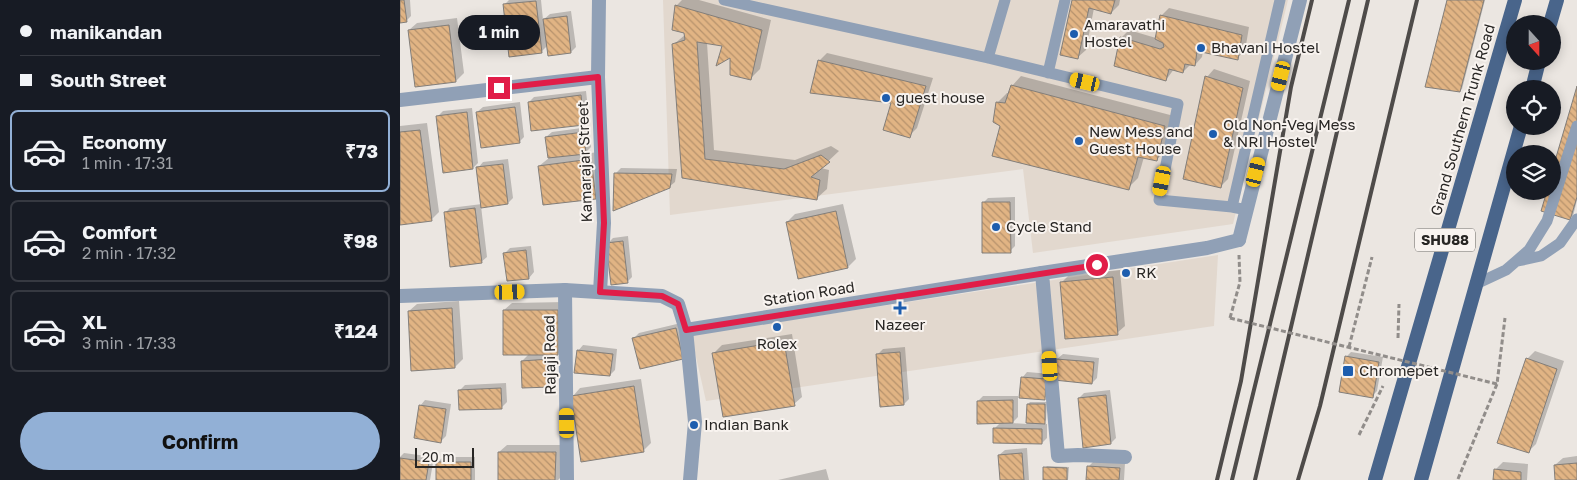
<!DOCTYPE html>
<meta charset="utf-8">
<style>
:root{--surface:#171b24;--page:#242831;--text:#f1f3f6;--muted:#9ea1a6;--line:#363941;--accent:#92b0d6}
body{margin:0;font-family:"Golos Text",sans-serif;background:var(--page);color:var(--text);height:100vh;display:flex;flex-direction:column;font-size:19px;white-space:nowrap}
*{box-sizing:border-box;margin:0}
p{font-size:16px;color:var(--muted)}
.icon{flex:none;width:28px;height:28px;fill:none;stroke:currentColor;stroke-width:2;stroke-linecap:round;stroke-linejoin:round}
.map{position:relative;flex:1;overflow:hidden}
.details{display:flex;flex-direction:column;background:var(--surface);width:400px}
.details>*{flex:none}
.banner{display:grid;align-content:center;height:110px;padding:0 20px;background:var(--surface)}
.needle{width:32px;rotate:159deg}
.controls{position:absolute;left:1106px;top:15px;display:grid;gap:10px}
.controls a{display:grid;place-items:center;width:55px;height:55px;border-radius:50%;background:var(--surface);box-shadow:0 2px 12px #0003;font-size:25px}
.scale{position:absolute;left:15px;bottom:12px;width:59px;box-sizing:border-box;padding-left:5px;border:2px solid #282624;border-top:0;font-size:14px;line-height:18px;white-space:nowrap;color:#282624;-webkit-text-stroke:4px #f8f3ef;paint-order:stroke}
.end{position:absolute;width:22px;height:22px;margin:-11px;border:6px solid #e11d48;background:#fff;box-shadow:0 0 0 2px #fff}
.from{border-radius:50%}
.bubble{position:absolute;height:35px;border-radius:18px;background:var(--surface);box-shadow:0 2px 12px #0003;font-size:16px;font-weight:700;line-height:35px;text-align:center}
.car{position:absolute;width:15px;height:30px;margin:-15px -8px;border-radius:6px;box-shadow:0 0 4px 1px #0007;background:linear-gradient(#f5c518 24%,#345 0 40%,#f5c518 0 76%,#345 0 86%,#f5c518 0)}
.banner b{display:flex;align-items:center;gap:18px;height:48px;font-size:19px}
.banner b+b{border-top:1px solid var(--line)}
.banner i{width:12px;height:12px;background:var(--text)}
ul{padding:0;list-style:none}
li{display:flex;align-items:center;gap:15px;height:82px;margin:0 10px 8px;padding:0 10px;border:2px solid var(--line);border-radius:8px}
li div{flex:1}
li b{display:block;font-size:19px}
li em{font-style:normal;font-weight:700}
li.active{border-color:var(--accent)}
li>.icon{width:45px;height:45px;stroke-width:1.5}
.action{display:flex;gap:10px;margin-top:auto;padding:10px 20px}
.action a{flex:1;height:58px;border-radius:30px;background:var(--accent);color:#111;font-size:20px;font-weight:700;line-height:58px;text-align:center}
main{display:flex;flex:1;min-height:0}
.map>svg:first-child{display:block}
.built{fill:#e2d8ce}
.shadow{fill:#0003}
.building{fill:url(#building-back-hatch);stroke:#827e7a}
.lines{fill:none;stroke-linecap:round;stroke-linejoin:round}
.path{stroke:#918d8a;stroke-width:3;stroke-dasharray:5 2.5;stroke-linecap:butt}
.service{stroke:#90a0b6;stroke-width:11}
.minor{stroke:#90a0b6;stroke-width:14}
.tertiary{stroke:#90a0b6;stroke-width:14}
.primary{stroke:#49658b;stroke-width:14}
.rail{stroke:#4e4b49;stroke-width:4}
.path-bridge{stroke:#918d8a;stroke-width:3;stroke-dasharray:5 2.5;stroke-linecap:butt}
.route{stroke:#e11d48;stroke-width:6}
.poi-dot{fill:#1d5dae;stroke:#f8f3ef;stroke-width:2}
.labels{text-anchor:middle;stroke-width:4;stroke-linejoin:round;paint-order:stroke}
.shield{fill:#f8f3ef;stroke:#666461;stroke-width:1}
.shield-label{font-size:14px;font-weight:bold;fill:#282624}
.poi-label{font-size:15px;fill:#282624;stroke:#f8f3ef;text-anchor:start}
.street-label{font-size:15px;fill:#282624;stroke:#f8f3ef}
</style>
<main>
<section class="details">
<div class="banner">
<b><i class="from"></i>manikandan</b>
<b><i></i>South Street</b>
</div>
<ul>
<li class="active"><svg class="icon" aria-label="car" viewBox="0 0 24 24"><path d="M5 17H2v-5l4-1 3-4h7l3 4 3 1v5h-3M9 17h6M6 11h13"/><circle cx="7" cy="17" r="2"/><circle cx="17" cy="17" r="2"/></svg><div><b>Economy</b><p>1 min · 17:31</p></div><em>₹73</em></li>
<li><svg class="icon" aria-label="car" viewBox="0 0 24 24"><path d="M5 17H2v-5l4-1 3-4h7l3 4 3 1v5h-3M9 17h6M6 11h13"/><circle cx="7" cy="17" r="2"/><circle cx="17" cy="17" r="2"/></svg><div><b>Comfort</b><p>2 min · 17:32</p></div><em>₹98</em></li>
<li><svg class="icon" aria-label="car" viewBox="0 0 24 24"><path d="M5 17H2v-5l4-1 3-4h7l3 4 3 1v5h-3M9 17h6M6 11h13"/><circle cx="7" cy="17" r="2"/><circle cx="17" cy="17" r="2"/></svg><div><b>XL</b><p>3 min · 17:33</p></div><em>₹124</em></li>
</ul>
<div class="action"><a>Confirm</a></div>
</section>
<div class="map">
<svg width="1177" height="480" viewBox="0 0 1177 480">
<defs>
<pattern id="building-back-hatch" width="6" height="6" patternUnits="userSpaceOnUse" patternTransform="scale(1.25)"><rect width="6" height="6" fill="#e1b484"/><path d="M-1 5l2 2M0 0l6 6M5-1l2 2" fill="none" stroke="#b6926c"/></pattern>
</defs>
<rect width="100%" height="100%" fill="#ebe6e1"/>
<path class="built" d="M263,0H888L833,224L633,253L623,169L270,215Z
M818,255L814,326L306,401L291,335Z"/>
<path class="shadow" d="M0,0H10L11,16L6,21L0,22Z
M109,0H141L143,20L150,14L171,11L176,47L171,52L148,45L141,52L104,5Z
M282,0H299L371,20L360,69L350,79L324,45L307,43L314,150L395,160L431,146L439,151L421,168L429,170L427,189L417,198L284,177L273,45L286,34L276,6Z
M673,0H720L719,5L711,13L694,8L686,50L678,57Z
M1049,0H1085L1062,89L1059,91Z
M769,8L849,27L845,51L837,58L803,51L802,57L795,65L791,64L783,72L774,69L766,80L721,38L729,30L756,38L761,16Z
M57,18L64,73L56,81L16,86L9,30L17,23Z
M427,53L533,78L517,128L509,136L492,102L419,61Z
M814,69L850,81L828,179L820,187L807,77Z
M621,76L774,116L767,150L757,159L744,157L738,178L728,188L602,125L597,103L607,93H609L612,86Z
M186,91L189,118L184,124L129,102L134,97Z
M1177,91V200L1173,216L1170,218L1152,191Z
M120,102L124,137L119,142L77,112L83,107Z
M72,108L78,163L73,168L37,117L43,111Z
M27,123L39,212L31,220L0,224V126Z
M189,127L191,147L184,154L198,152L203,190L195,198L139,166L149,158L146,137L152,132Z
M108,159L113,198L108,203L81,206L87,257L81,262L45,213L50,208L82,204L78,168L83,162Z
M221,168L277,169L275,182L269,187L216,173Z
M615,197V246L610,251L583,203L588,198Z
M443,204L456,259L448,267L387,222L395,214Z
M228,236L232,277L227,282L207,244L213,238Z
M131,246L134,272L129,278L105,253L110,248Z
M720,270L725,326L717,333L661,283L669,275Z
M59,301L63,359L55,367L9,311L17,304Z
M166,302L165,346L158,354H155L156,380L151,385L122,361L129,354L104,310L112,303Z
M281,323L288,352L234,338L239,333Z
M392,334L402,397L394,404L314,353L322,345Z
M183,345L217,349L215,370L210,375L178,351Z
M505,347L509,399L504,404L478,354L483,349Z
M1135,351L1164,361L1136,444L1128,452L1127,359Z
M951,352L983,357L977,391L972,396L946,357Z
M663,354L699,358L697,378L692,383L657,359Z
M627,372L651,374L650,393L644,398L622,378Z
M241,379L251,443L243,451L173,396L180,388Z
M106,383L107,402L102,407L60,390L65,385Z
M710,390L716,438L711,443L679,398L684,393Z
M583,396H618V417L612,423L627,424L628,404L630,402H647L646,420L643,424H647V438L642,443L595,428L601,422L578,401Z
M25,400L51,404L46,436L41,441L20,406Z
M107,445H163V475L158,480H99V452Z
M627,448L629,480H601L599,455L605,450Z
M4,453L34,457L30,480H0V457Z
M1177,456V480H1156L1155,465L1163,458Z
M43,457H75V480H37V463Z
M694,461L725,463L724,480H688V467Z
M1103,462L1128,464L1127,480H1094L1095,470Z
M647,466L669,467L668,480H644L645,468Z
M426,469L429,480H378Z"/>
<path class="building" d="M0,0H4L7,22L0,23Z
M672,0H715L711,14L689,8L678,59L660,55Z
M1047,0H1084L1060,92L1025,87Z
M136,1L142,53L109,57L103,4Z
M275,5L362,30L351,80L330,75V58L316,66L322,46L297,42L305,159L384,169L421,155L430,162L411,177L420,180L417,200L282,178L272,44L285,40L284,33L272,30Z
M760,15L842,35L838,60L797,51L795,66L785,64L783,73L769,69L766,81L714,66L720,37L760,49L764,47L763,43L755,39Z
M167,16L171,53L148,56L143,19Z
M49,25L56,82L15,87L8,30Z
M418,60L526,86L510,138L483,130L491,103L410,93Z
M805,76L843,88L821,188L783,179Z
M611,85L765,126L757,161L738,157L729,190L592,156L600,126L593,122L596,102L605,103Z
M1177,86V197L1170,220L1141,211L1147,191H1152V171Z
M181,95L184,125L131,131L128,102Z
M115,107L120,143L81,148L76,112Z
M67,112L73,169L43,173L36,116Z
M20,130L32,221L0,225V132Z
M184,132L186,154L148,158L145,137Z
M191,159L196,199L143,205L138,166Z
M103,164L108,204L81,208L76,167Z
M214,173L272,174L270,188L213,211Z
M582,202H610L611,253H582Z
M75,208L82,263L50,267L44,212Z
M436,211L448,268L398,279L386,222Z
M223,241L228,283L211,285L206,243Z
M126,250L129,279L107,281L103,253Z
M713,277L718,335L665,339L660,282Z
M52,308L55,368L11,371L8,311Z
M103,310H158V355H103Z
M276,328L283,359L240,369L232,338Z
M384,341L395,406L323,417L312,353Z
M177,350L213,354L210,376L174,373Z
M500,352L504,405L480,407L476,354Z
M945,356L979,362L973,398L939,392Z
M1126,358L1157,369L1129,453L1097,443Z
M150,359L151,387L122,388L121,361Z
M656,359L694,362L692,384L654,380Z
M621,377L646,379L645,400L619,398Z
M234,386L244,452L181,462L171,396Z
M101,388L102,409L59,410L58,390Z
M706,395L711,444L683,448L678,398Z
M613,400V423L577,424V401Z
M627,404H645V424L626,423Z
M19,405L46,409L41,443L14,438Z
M593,428L642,429V444L593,443Z
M98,452H156L155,480H98Z
M622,453L624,480H600L598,455Z
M0,458L29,462L26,480H0Z
M36,462H71V480H36Z
M1177,463V480H1155L1154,465Z
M687,466L720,468L719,480H686Z
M643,467L667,468V480H643Z
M1094,469L1121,472V480H1093Z"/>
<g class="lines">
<path class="path" d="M830,318L840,282L839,255
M998,338L999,304
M949,347L972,257
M959,435L983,386
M1058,479L1097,384L1105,318"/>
<path class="service" d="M324,0L588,58L778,104L759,200L832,207
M588,58L605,0
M648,73L665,0
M847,210L832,207L880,0
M1118,261L1141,256L1160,243L1177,219
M1076,284L1106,270L1129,250L1147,221L1177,126"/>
<path class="minor" d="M199,0L198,77L204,223L200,292
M0,100L198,77
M165,290L167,480
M286,330L295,422L290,480
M725,457L678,455L658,456L642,273L807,248L839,240"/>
<path class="tertiary" d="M839,240L900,0
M0,296L165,290L262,296L278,304L286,330L642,273"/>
<path class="primary" d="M1150,24L1157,0
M1132,89L1139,61
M975,480L1115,0
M1021,480L1121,126"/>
<path class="rail" d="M817,480L841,381L891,87L912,0
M832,480L949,0
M855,480L968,0
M898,480L920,406L1017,0"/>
<path class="path-bridge" d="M830,318L1097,384"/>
</g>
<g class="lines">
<path class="route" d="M99,88L198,77L204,223L200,292L262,296L278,304L286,330L697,265"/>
</g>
<g class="poi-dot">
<circle cx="674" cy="34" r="5"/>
<circle cx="801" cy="48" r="5"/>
<circle cx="486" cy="98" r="5"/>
<circle cx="813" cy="134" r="5"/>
<circle cx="679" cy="141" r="5"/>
<circle cx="596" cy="227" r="5"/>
<circle cx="726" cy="273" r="5"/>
<path d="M497.5 300.5h5v5h5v5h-5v5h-5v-5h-5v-5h5z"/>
<circle cx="377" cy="327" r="5"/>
<rect x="942" y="365" width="12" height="12" rx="2.5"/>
<circle cx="294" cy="425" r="5"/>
</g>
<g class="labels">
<rect class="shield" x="1015" y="228.5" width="60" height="23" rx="4"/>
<g class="shield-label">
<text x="1045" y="245">SHU88</text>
</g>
<g class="poi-label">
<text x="684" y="30">Amaravathi<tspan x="684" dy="17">Hostel</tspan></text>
<text x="811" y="53">Bhavani Hostel</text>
<text x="496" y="103">guest house</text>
<text x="823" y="130">Old Non-Veg Mess<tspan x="823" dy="17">&amp; NRI Hostel</tspan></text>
<text x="689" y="137">New Mess and<tspan x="689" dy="17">Guest House</tspan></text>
<text x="606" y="232">Cycle Stand</text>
<text x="736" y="278">RK</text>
<text x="500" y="330" text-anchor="middle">Nazeer</text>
<text x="377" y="349" text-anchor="middle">Rolex</text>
<text x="959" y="376">Chromepet</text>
<text x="304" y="430">Indian Bank</text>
</g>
<g class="street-label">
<text transform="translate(1063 120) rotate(-74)" y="5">Grand Southern Trunk Road</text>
<text transform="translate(185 162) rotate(-92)" y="5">Kamarajar Street</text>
<text transform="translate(409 294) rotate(-9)" y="5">Station Road</text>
<text transform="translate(150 355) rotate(-91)" y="5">Rajaji Road</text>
</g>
</g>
</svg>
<div class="controls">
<a><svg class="needle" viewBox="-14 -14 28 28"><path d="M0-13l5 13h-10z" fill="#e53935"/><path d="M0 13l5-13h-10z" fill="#9ea1a6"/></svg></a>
<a><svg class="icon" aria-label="locate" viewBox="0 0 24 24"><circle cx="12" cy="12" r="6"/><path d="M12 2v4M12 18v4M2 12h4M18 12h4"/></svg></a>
<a><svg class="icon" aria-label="layers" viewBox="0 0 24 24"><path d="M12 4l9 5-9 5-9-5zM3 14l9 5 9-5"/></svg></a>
</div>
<div class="scale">20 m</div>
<i class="end from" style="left:697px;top:265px"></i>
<i class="end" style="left:99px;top:88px"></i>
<div class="bubble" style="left:58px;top:15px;width:82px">1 min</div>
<i class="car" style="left:881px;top:76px;rotate:194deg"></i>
<i class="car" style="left:685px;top:82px;rotate:283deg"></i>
<i class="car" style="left:856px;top:172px;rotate:14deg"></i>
<i class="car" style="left:762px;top:181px;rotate:191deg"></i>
<i class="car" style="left:110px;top:292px;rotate:88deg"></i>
<i class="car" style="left:650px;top:366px;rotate:356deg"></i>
<i class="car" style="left:167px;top:423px;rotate:359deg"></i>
</div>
</main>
